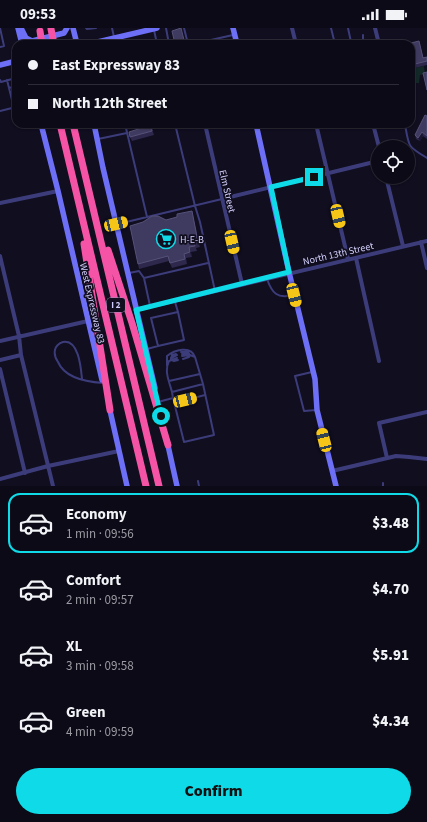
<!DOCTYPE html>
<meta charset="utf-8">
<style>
:root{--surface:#0c0a17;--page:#1a1824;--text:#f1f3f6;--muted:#9a9aa1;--line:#2c2b36;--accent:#0fdbe8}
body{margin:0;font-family:"Source Sans 3",sans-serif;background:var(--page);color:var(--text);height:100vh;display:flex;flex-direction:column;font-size:15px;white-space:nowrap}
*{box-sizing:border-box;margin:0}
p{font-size:13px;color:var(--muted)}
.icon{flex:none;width:22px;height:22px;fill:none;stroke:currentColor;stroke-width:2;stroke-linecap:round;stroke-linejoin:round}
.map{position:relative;height:458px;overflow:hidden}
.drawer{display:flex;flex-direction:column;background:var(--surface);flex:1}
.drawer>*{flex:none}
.guide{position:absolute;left:12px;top:12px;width:403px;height:88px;border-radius:12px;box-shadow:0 1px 3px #0004,0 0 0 1px var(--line);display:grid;align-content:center;height:88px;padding:0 16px;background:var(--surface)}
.tools{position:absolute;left:371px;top:112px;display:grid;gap:8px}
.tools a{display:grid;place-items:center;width:44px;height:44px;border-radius:50%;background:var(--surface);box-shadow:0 1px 3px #0004,0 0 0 1px var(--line);font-size:20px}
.end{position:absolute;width:18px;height:18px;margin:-9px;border:5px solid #0fdbe8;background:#111;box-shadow:0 0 0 2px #111}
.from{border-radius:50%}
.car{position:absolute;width:12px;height:24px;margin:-12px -6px;border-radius:5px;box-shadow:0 0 3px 1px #0007;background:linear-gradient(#f5c518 24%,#345 0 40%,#f5c518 0 76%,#345 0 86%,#f5c518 0)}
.guide b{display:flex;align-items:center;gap:14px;height:38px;font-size:15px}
.guide b+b{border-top:1px solid var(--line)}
.guide i{width:10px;height:10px;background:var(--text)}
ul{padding:7px 0 0;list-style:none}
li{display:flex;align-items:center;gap:12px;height:60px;margin:0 8px 6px;padding:0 8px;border:2px solid transparent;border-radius:12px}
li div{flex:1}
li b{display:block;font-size:15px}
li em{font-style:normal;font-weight:800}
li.selected{border-color:var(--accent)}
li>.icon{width:36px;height:36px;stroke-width:1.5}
.cta{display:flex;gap:8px;margin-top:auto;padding:8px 16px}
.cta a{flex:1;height:46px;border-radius:24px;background:var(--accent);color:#111;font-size:16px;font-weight:800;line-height:46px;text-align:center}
.status{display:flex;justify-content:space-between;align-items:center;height:28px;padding:0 20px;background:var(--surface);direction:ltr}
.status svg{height:11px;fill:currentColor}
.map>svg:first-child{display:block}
.green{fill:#122927}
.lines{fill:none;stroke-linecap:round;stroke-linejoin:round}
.lane{stroke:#3c3c7b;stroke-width:2}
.street{stroke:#3c3c7b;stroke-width:4}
.secondary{stroke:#6d6ff6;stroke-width:5.5}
.highway{stroke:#f453a6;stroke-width:7}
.highway-bridge{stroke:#f453a6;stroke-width:7}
.wall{fill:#2d284c}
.shaded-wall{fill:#1a1632}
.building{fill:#3f3a5f;stroke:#565178}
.route{stroke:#0fdbe8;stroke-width:5}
.labels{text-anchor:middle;stroke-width:3.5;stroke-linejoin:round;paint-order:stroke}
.shield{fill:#100e1f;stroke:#9895ba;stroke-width:1}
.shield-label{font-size:9px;font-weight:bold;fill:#d3cffc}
.street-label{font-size:10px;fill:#d3cffc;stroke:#100e1f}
.poi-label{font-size:10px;fill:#d3cffc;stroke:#100e1f;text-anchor:start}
</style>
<div class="status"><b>09:53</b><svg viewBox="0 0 49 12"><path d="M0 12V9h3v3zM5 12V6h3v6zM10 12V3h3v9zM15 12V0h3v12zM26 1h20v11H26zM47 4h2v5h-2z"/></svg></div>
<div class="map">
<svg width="427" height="458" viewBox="0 0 427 458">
<rect width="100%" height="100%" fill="#100e1f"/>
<path class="green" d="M424,38L425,46L420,47L419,55H414L412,48H411V41Z"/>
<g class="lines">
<path class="lane" d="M86,0L87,1L96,0
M112,0L114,9
M166,0L169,16
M184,0L188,16
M331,0L335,16
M348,0L351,14
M154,2L157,16
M193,16L233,7
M343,16L363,13V7
M0,19L4,18L0,0
M0,52L1,54L16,50
M7,52L14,80
M9,60L13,59
M12,71L16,70
M0,83L16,79
M125,96L147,189
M175,96L195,178L200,194L215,263
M405,96C409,119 407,118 427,130
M150,99L163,96
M98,111L127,105
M118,196L222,171
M129,245L139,243L144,250
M267,251C272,265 277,271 293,267
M175,274L178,284
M150,278L144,250L208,235
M147,321L158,318L151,290L178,284L184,312L158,318
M181,324H188L190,327
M182,326H189
M182,328L190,327L195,329L203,356
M171,330L177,327
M171,331L172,327L176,326
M183,331L189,329L190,327
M172,332L174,333L178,332
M167,338V328C174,322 191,317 195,329
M312,344L295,348L304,383L317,382
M82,351C81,341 79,311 63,314C59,315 55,319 55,322C54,326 56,331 58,334C65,350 87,354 103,355
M169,353L200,346
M172,364C169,353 164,343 169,333L177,330
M158,374L173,370L184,414L214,407L203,356L172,364L173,370
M174,375L205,367
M198,453L199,458
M383,455V458"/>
<path class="street" d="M292,0L296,16
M375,0L379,16
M205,96L242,256
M316,96L348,231
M373,96L379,119
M386,149L403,218
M222,171L378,133
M0,175L58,163
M421,214L427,240
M0,228L19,308L21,327L53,458
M356,230L379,333
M136,282L427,213
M0,313L88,293
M0,332L21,327
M0,341L25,445
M387,430L379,395L427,384
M332,443L396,428L409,429L427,431
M0,451L48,438L119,423"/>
<path class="secondary" d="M18,0L22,16
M21,0L26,10L32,13L64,5L67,0
M73,0L77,16
M233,0L237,16
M89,16L157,0
M0,37L16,33
M41,96L58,163L102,352
M94,96L103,140L155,360
M256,96L289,244L315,351L317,382L336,458
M109,378L127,458
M167,413L177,458"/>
<path class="highway" d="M60,96L146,458
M73,96L159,458
M84,216L110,382
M108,222L132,295L168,417"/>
<path class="highway-bridge" d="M51,1L54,16
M40,3L42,16"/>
</g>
<path class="wall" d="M419,13L423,29H427V37L411,41V16Z
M427,88V111L423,108L420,113L416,111L415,107Z
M152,101L154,107L132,113L130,109Z
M192,183L193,188L200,219L196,220L197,223L191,224L192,229L186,230L187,236L172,240L169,233L139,241L138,236L166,192L177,189Z"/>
<path class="shaded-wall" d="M422,104L423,108L420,113L418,110Z
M192,183L193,188L200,219L198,214Z
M189,219L191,224L192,229L190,224Z"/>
<path class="building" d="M181,0L185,16H175L172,3Z
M419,13L423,30L427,29V33L411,37V16H407Z
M427,44V62L423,45Z
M425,87L427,88V108L422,104L418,110L415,107Z
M151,97L152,103L130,109L129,104Z
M192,183L198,214L194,215L195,218L189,219L190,224L184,226L185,231L170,235L168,228L138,236L130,198L143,194L152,188H158L166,192L177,189V186Z"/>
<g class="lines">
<path class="route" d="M161,388L136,282L289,244L271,159L314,149"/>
</g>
<defs>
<symbol id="supermarket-ring" viewBox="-11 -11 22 22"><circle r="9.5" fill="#100e1f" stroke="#0fdbe8" stroke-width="1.5"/><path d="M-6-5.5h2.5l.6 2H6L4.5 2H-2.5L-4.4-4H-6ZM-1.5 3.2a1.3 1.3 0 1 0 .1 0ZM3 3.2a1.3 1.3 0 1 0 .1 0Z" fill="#0fdbe8"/></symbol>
</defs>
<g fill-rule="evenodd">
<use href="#supermarket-ring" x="155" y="200" width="22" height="22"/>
</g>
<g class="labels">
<rect class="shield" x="107" y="270" width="18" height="14" rx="3"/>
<g class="shield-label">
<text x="116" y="280">I 2</text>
</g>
<g class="street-label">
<text transform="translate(228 163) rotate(77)" y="4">Elm Street</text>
<text transform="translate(338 225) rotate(-13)" y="4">North 13th Street</text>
<text transform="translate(93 275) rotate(77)" y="4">West Expressway 83</text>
</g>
<g class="poi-label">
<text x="180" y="215">H-E-B</text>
</g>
</g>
</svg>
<div class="tools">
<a><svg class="icon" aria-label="locate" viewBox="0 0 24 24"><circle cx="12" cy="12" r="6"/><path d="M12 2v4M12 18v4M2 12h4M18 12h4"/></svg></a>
</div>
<i class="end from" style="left:161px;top:388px"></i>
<i class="end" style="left:314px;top:149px"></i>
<i class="car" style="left:338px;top:188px;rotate:167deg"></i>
<i class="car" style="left:116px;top:196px;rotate:76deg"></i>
<i class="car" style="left:232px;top:214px;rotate:167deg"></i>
<i class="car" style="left:294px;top:267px;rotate:166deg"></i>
<i class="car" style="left:185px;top:372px;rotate:76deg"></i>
<i class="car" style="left:324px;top:412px;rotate:346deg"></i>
<div class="guide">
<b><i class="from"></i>East Expressway 83</b>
<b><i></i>North 12th Street</b>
</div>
</div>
<section class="drawer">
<ul>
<li class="selected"><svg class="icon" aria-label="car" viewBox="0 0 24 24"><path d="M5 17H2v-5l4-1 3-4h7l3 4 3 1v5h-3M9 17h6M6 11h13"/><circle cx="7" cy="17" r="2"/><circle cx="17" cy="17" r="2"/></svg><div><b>Economy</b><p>1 min · 09:56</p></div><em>$3.48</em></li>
<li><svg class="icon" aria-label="car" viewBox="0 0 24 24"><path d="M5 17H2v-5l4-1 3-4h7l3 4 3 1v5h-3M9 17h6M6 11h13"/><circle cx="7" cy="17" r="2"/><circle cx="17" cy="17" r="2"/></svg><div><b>Comfort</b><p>2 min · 09:57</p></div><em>$4.70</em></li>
<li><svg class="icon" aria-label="car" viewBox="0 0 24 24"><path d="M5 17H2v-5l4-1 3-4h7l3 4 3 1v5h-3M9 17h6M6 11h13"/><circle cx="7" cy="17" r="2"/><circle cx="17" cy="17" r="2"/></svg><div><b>XL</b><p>3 min · 09:58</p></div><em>$5.91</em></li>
<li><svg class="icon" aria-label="car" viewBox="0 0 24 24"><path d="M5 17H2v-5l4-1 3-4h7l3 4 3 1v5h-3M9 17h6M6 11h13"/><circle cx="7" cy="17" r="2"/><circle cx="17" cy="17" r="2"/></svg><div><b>Green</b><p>4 min · 09:59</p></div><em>$4.34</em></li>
</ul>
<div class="cta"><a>Confirm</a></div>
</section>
